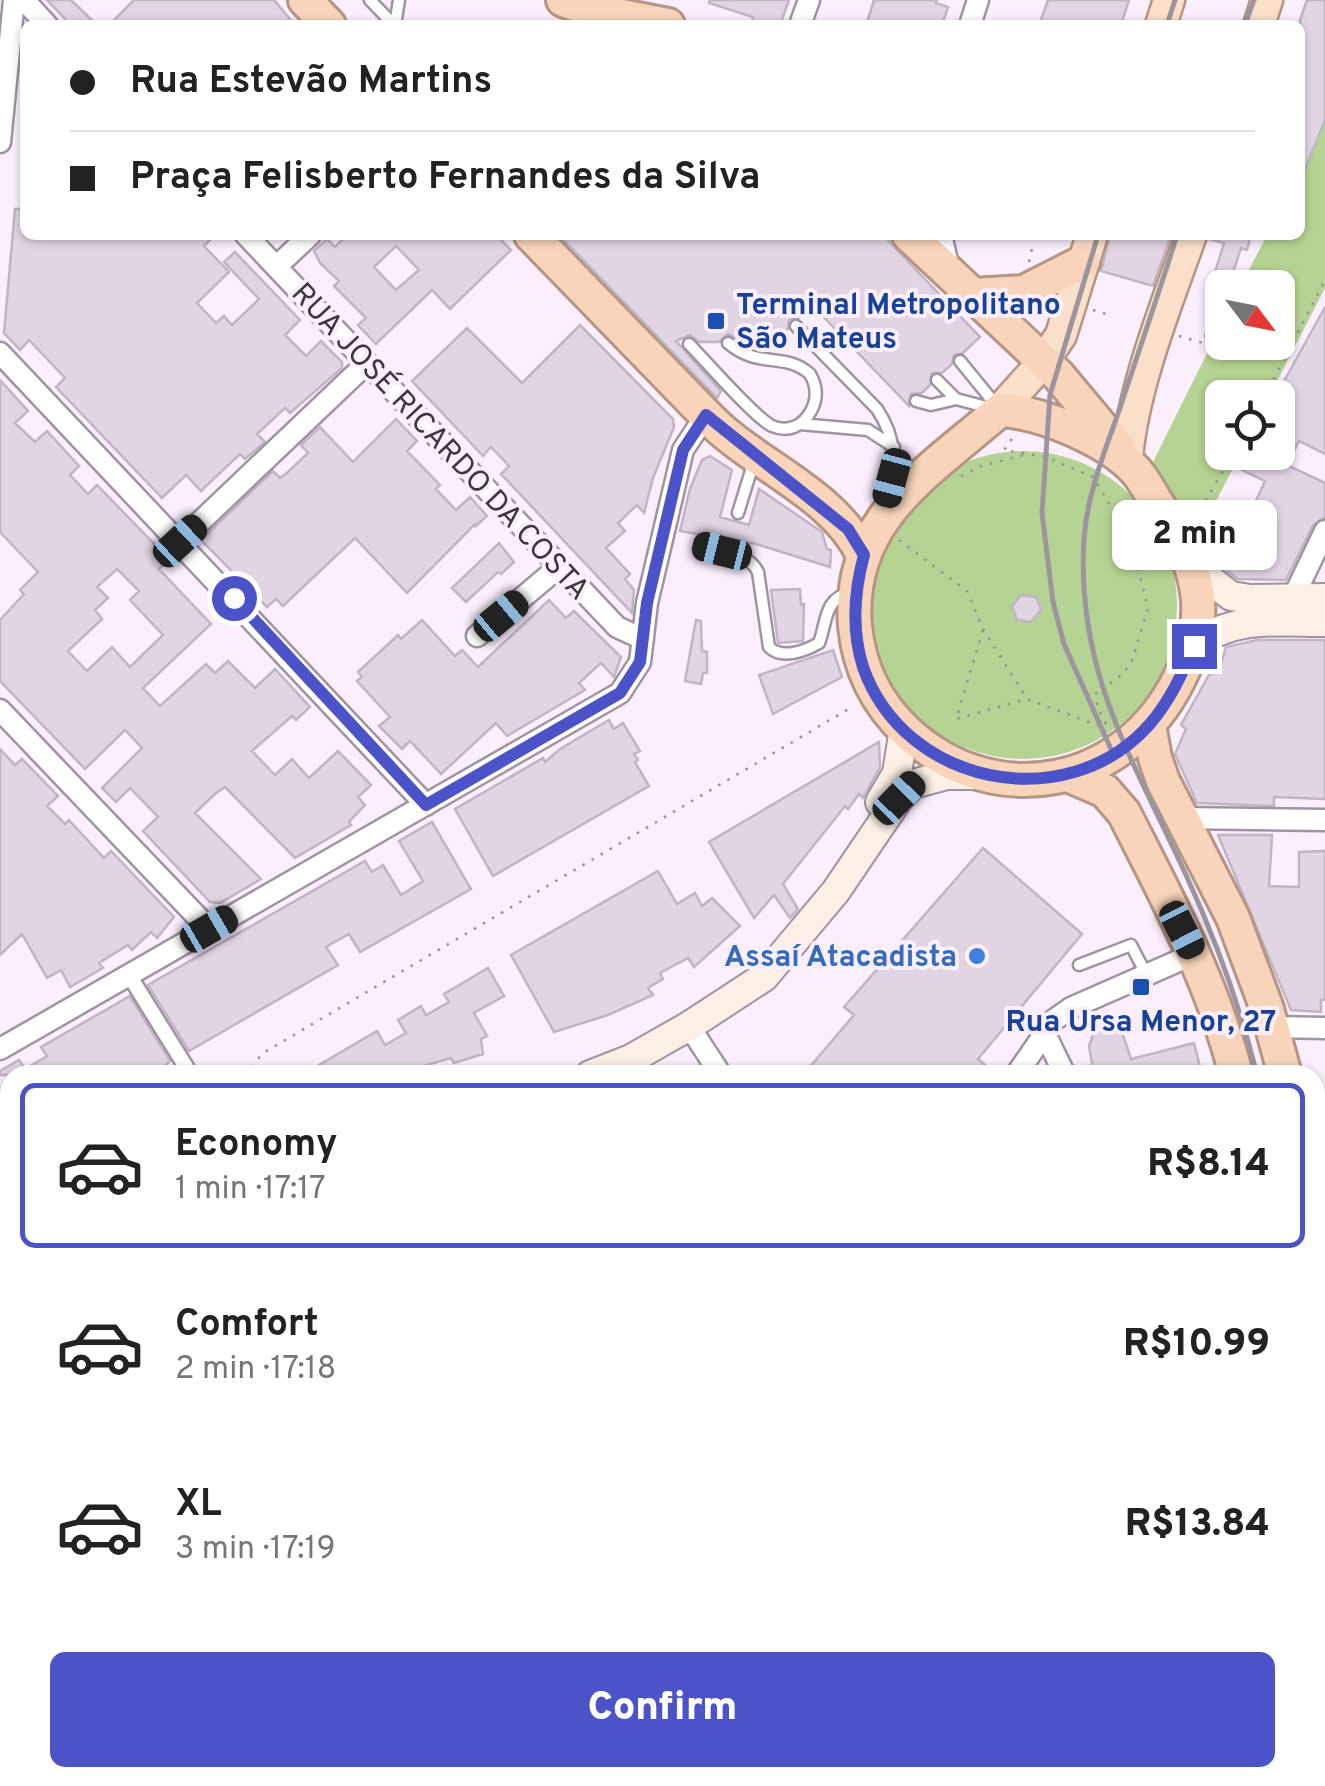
<!DOCTYPE html>
<meta charset="utf-8">
<style>
:root{--surface:#fff;--page:#f6f6f6;--text:#222;--muted:#767676;--line:#e0e0e0;--accent:#4c53c8}
body{margin:0;font-family:Overpass,sans-serif;background:var(--page);color:var(--text);height:100vh;display:flex;flex-direction:column;font-size:38px;white-space:nowrap}
*{box-sizing:border-box;margin:0}
p{font-size:32px;color:var(--muted)}
.icon{flex:none;width:55px;height:55px;fill:none;stroke:currentColor;stroke-width:2;stroke-linecap:round;stroke-linejoin:round}
.map{position:relative;flex:1;overflow:hidden}
.drawer{position:absolute;left:0px;top:1065px;width:1325px;height:722px;display:flex;flex-direction:column;background:var(--surface);border-radius:30px 30px 0 0;box-shadow:0 2px 8px #0004}
.drawer>*{flex:none}
.guide{position:absolute;left:20px;top:20px;width:1285px;height:220px;border-radius:15px;box-shadow:0 2px 8px #0004;display:grid;align-content:center;height:220px;padding:0 50px;background:var(--surface)}
.needle{width:65px;rotate:122deg}
.fabs{position:absolute;left:1205px;top:270px;display:grid;gap:20px}
.fabs a{display:grid;place-items:center;width:90px;height:90px;border-radius:15px;background:var(--surface);box-shadow:0 2px 8px #0004;font-size:50px}
.end{position:absolute;width:45px;height:45px;margin:-22px;border:12px solid #4c53c8;background:#fff;box-shadow:0 0 0 5px #fff}
.from{border-radius:50%}
.bubble{position:absolute;height:70px;border-radius:15px;background:var(--surface);box-shadow:0 2px 8px #0004;font-size:32px;font-weight:800;line-height:70px;text-align:center}
.car{position:absolute;width:30px;height:60px;margin:-30px -15px;border-radius:12px;box-shadow:0 0 8px 2px #0007;background:linear-gradient(#222 24%,#8ab4d8 0 40%,#222 0 76%,#8ab4d8 0 86%,#222 0)}
.guide b{display:flex;align-items:center;gap:35px;height:95px;font-size:38px}
.guide b+b{border-top:2px solid var(--line)}
.guide i{width:25px;height:25px;background:var(--text)}
ul{padding:18px 0 0;list-style:none}
li{display:flex;align-items:center;gap:30px;height:165px;margin:0 20px 15px;padding:0 30px;border:5px solid transparent;border-radius:15px}
li div{flex:1}
li b{display:block;font-size:38px}
li em{font-style:normal;font-weight:800}
li.on{border-color:var(--accent)}
li>.icon{width:90px;height:90px;stroke-width:1.5}
.action{display:flex;gap:20px;margin-top:auto;padding:20px 50px}
.action a{flex:1;height:115px;border-radius:15px;background:var(--accent);color:#fff;font-size:40px;font-weight:800;line-height:115px;text-align:center}
.map>svg:first-child{display:block}
.green{fill:#b5d393}
.building{fill:#e1d5e3;stroke:#c0b5c2;stroke-width:2.5;fill-rule:evenodd}
.lines{fill:none;stroke-linecap:round;stroke-linejoin:round}
.service-casing{stroke:#9f94a1;stroke-width:15}
.pedestrian-casing{stroke:#9f94a1;stroke-width:19}
.minor-casing{stroke:#9f94a1;stroke-width:25}
.tertiary-casing{stroke:#9f94a1;stroke-width:28}
.secondary-casing{stroke:#9f94a1;stroke-width:32}
.primary-casing{stroke:#b59684;stroke-width:35}
.trunk-casing{stroke:#b59684;stroke-width:38}
.path{stroke:#98909a;stroke-width:2.5;stroke-dasharray:2.5 8;stroke-linecap:butt}
.service{stroke:#fff;stroke-width:10}
.pedestrian{stroke:#fff;stroke-width:14}
.minor{stroke:#fff;stroke-width:20}
.tertiary{stroke:#fff;stroke-width:22}
.secondary{stroke:#fcefe5;stroke-width:28}
.primary{stroke:#fadfcb;stroke-width:30}
.trunk{stroke:#f8d4ba;stroke-width:32}
.rail{stroke:#9c949e;stroke-width:5}
.route{stroke:#4c53c8;stroke-width:12}
.transit-dot{fill:#1a4fb4;stroke:#fbeffd;stroke-width:4}
.shop-dot{fill:#3f7fe0;stroke:#fbeffd;stroke-width:4}
.labels{text-anchor:middle;stroke-width:8;stroke-linejoin:round;paint-order:stroke}
.transit-label{font-size:30px;font-weight:bold;fill:#164399;stroke:#fbeffd;text-anchor:start}
.street-label{font-size:30px;fill:#3d383e;stroke:#fbeffd}
.shop-label{font-size:30px;font-weight:bold;fill:#366cbe;stroke:#fbeffd;text-anchor:end}
</style>
<div class="map">
<svg width="1325" height="1786" viewBox="0 0 1325 1786">
<rect width="100%" height="100%" fill="#fbeffd"/>
<path class="green" d="M1325,119V288L1269,397L1222,398V452L1241,453L1203,526L1195,533L1153,462L1222,323V342H1278V288L1240,287L1267,235H1300V168Z
M869 605a154 154 0 1 1 308 0a154 154 0 1 1-308 0Z"/>
<path class="building" d="M47,0H71L97,25H71Z
M134,0H274L295,25H109Z
M710,0H789L780,25H751L753,17L709,3Z
M874,0H937L936,3L948,7L942,25H866Z
M1048,0H1129L1121,25H1039Z
M1307,0H1325V120L1302,176L1300,20Z
M15,209H25V235H215L204,246L229,272L197,303L216,323L224,316L232,325L259,299L224,262L235,252L300,320L285,335L306,356L321,341L342,362V368L290,413L285,408L257,434L265,442L245,459L240,454L201,491L186,475L162,498L56,387L65,378L29,340L20,350L4,333Z
M347,235H496L511,250L450,309L432,290L376,344L358,325L366,318L334,286L339,281L320,263L314,251L327,239L335,247ZM396,246L419,270L396,290L374,267Z
M559,235H883L980,337L963,353L954,355L952,364L942,373H932L930,385L922,393L911,394L909,406L812,305L799,318L789,320L788,329L773,343H743L728,334L719,342H699L690,335L676,341L721,391L717,398Z
M1110,235H1171L1153,286L1101,271Z
M1210,235H1251L1247,250L1241,248L1228,288H1222V302L1207,298L1224,243L1209,239Z
M1325,307V454L1299,441L1287,465L1325,483V517L1313,525L1286,580L1238,579L1218,564L1207,531L1212,528L1223,507L1247,520L1265,481L1240,469L1248,452H1278V392Z
M580,325L673,419L674,427L653,478L644,513L637,505L618,523L625,531L606,548L630,574L625,579L634,590L632,613L501,474L509,466L491,447L483,456L412,381L467,328L522,383Z
M0,380L28,411L15,423L35,442L47,431L79,466L70,475L88,494L97,485L162,552L158,556L165,563L159,569L211,624L143,688L160,706L206,664L215,673L228,661L255,688L275,669L310,707L296,720L292,716L252,751L275,775L292,759L309,778L338,751L371,785L358,797L365,805L349,822L351,825L295,858L225,787L215,794L195,813L261,879L220,903L210,902L143,831L158,817L130,788L116,802L102,788L142,748L125,730L85,769L0,681V620L24,594L20,590L38,572L0,532ZM117,569L139,591L130,600L163,635L130,667L112,647L87,671L68,651L102,619L95,610L108,598L97,587Z
M396,419L417,441L407,451L440,485L436,489L456,510L470,497L487,516L476,526L475,524L407,593L355,538L283,606L276,599L267,607L201,540L273,471L280,478L288,472L308,453L301,445L320,427L353,462Z
M710,456L732,470L720,517L749,525L759,489L822,532L827,549L831,550L830,567L756,544L680,531L690,489L702,460Z
M499,543L514,562L501,574L498,572L466,602L452,588Z
M800,589L801,605L804,604L803,641L778,643L771,590Z
M1021,595L1036,597L1041,610L1031,622L1017,620L1012,606Z
M549,600L566,618L574,611L621,657L614,677L601,663L579,683L585,690L507,736L496,723L441,774L410,741L402,749L379,726L390,717L357,681L362,677L358,672L398,635L401,639L422,620L455,656L462,650L478,667Z
M696,620L701,621L702,651L707,652V673H703L701,684L685,681Z
M1257,640H1325V799L1274,797V806L1197,803L1175,754L1186,729L1181,725L1209,675L1219,671L1226,647Z
M833,650L842,677L773,714L759,675Z
M609,720L614,729L623,723L640,751L634,754L638,760L635,762L649,786L493,876L455,809L543,758L545,762L560,749Z
M879,742L880,767L863,798L859,794L848,809L845,806L783,884L798,909L790,918L774,895L754,918L709,842Z
M0,749L15,765L22,759L58,796L47,806L65,824L69,820L104,858L111,851L174,917L157,938L151,932L132,950L128,945L99,963L103,968L70,987L61,970L47,978L22,934L0,955Z
M432,822L471,889L360,952L349,934L326,947L338,965L189,1051L148,985L365,861L372,872L383,865L401,895L423,881L399,841Z
M1218,835H1272L1269,886L1299,887V852L1325,851V1000H1321V1012L1291,1010Z
M983,848L1082,934L978,1059L997,1075H803L854,1015L844,1007Z
M658,871L677,904L695,893L702,906L712,898L740,926L694,967L688,958L660,973L663,979L648,988L653,995L608,1015L554,1032L511,955Z
M488,968L504,996L474,1013L487,1036L481,1039L483,1054L454,1063L451,1058L423,1066L426,1072L415,1075H302L377,1031L385,1045L406,1033L398,1020L421,1006L426,1015L449,1002L444,994Z
M130,996L170,1061L166,1065L147,1075H0V1071L19,1060L25,1069L47,1056L41,1047Z
M1118,1020L1131,1059L1194,1043L1202,1075H1094L1089,1046L1095,1029Z"/>
<g class="lines">
<defs>
<path id="service" d="M370,0L394,25
M395,25L399,0
M796,326L877,409C897,439 896,463 886,497
M689,344C705,360 755,418 772,426C788,433 803,426 811,411C818,398 817,386 810,374C784,351 760,370 728,343
M960,361L996,405
M937,380L956,399
M916,401L931,405L956,399L994,409
M800,424L868,430L894,447
M738,513L754,461
M701,545C722,551 748,552 758,572L769,647C782,660 805,651 819,643C827,622 824,598 850,593
M1079,965L1131,945L1146,974"/>
<path id="pedestrian" d="M129,975L191,1075"/>
<path id="minor" d="M24,0L47,25
M800,25L809,0
M970,25L978,0
M0,142L14,0
M246,235L617,627L643,639
M941,235L949,269
M276,267L310,235
M0,353L426,805
M180,541L367,363
M1293,598L1325,531
M477,636L560,566
M0,710L209,929
M1181,818L1325,820
M689,1026L721,1075
M1272,1027L1325,1028
M1045,1034L1065,1075
M0,1049L620,693L640,662L647,603L683,450L706,415
M1016,1075L1054,1020L1071,1008L1194,954
M0,1522L10,1518
M0,1719L10,1716
M1196,1778L1201,1786
M4,1786L10,1750
M474,1786L478,1778
M689,1786L696,1778"/>
<path id="tertiary" d="M1315,1446L1325,1417"/>
<path id="secondary" d="M1192,566L1231,596L1250,599L1325,598
M1194,646C1231,615 1279,622 1325,622
M880,802L897,773L904,729
M590,1075L631,1059L689,1026L764,977L836,891L899,798L913,784L947,775H977
M0,1213L10,1211
M0,1254L10,1245"/>
<path id="primary" d="M1161,25L1169,0
M1259,25L1267,0
M1000,410L1043,362L1061,335L1092,235
M1127,458C1133,387 1167,303 1191,235"/>
<path id="trunk" d="M305,0L329,25
M563,0L591,10L668,25
M531,235L697,406C706,415 715,425 725,433C770,471 837,500 863,555
M909,235L1058,375L1119,448
M973,295L1024,292L1083,262
M1000,410C1041,412 1108,440 1136,471C1144,480 1150,492 1157,503C1175,530 1192,558 1197,591C1202,623 1193,651 1179,679C1126,787 996,814 907,732C876,703 859,668 855,626C846,519 929,472 1000,410Z
M1149,725L1155,758L1163,781L1233,918L1267,1009L1285,1075
M1068,775L1105,791L1124,813C1167,898 1213,982 1236,1075
M1315,1555L1325,1594
M1315,1698L1325,1714"/>
</defs>
<use href="#service" class="service-casing"/>
<use href="#pedestrian" class="pedestrian-casing"/>
<use href="#minor" class="minor-casing"/>
<use href="#tertiary" class="tertiary-casing"/>
<use href="#secondary" class="secondary-casing"/>
<use href="#primary" class="primary-casing"/>
<use href="#trunk" class="trunk-casing"/>
<path class="path" d="M1029,262L1032,249
M1093,310L1106,314
M1179,336L1203,343L1216,301
M1264,398L1325,280
M1012,439L1004,450L1046,457L1093,477L1131,540L1148,608L1131,664L1115,681L1096,688L1097,706L1108,728
M961,476L981,466L1024,455
M1195,519L1234,452
M899,540L967,591L983,629L1027,699L1105,728
M983,630L956,719L1027,699
M245,1075L263,1053L852,707
M1315,1623L1325,1649
M268,1778L271,1786"/>
<use href="#service" class="service"/>
<use href="#pedestrian" class="pedestrian"/>
<use href="#minor" class="minor"/>
<use href="#tertiary" class="tertiary"/>
<use href="#secondary" class="secondary"/>
<use href="#primary" class="primary"/>
<use href="#trunk" class="trunk"/>
<path class="rail" d="M1167,25L1175,0
M1245,25L1254,0
M1098,235L1050,395L1042,513L1053,602L1064,644L1114,756
M1177,235C1159,293 1139,350 1120,408C1105,451 1087,494 1084,539C1076,673 1133,759 1186,875C1216,940 1240,1006 1257,1075
M1315,1609L1325,1633
M1315,1636L1325,1659"/>
</g>
<g class="lines">
<path class="route" d="M234,598L426,805L620,693L640,662L647,603L683,450L706,415L848,529L864,555C854,592 851,629 863,667C904,785 1066,818 1149,725C1170,701 1182,674 1194,646"/>
</g>
<g class="transit-dot">
<rect x="706" y="311" width="20" height="20" rx="5"/>
<rect x="1131" y="977" width="20" height="20" rx="5"/>
</g>
<circle class="shop-dot" cx="977" cy="956" r="10"/>
<g class="labels">
<g class="transit-label">
<text x="736" y="314">Terminal Metropolitano<tspan x="736" dy="34">São Mateus</tspan></text>
<text x="1141" y="1031" text-anchor="middle">Rua Ursa Menor, 27</text>
</g>
<g class="street-label">
<text transform="translate(441 441) rotate(47)" y="10">RUA JOSÉ RICARDO DA COSTA</text>
</g>
<g class="shop-label">
<text x="957" y="966">Assaí Atacadista</text>
</g>
</g>
</svg>
<div class="fabs">
<a><svg class="needle" viewBox="-14 -14 28 28"><path d="M0-13l5 13h-10z" fill="#e53935"/><path d="M0 13l5-13h-10z" fill="#767676"/></svg></a>
<a><svg class="icon" aria-label="locate" viewBox="0 0 24 24"><circle cx="12" cy="12" r="6"/><path d="M12 2v4M12 18v4M2 12h4M18 12h4"/></svg></a>
</div>
<i class="end from" style="left:234px;top:598px"></i>
<i class="end" style="left:1194px;top:646px"></i>
<div class="bubble" style="left:1112px;top:500px;width:165px">2 min</div>
<i class="car" style="left:892px;top:478px;rotate:195deg"></i>
<i class="car" style="left:180px;top:541px;rotate:47deg"></i>
<i class="car" style="left:722px;top:551px;rotate:284deg"></i>
<i class="car" style="left:501px;top:616px;rotate:50deg"></i>
<i class="car" style="left:899px;top:798px;rotate:44deg"></i>
<i class="car" style="left:209px;top:929px;rotate:60deg"></i>
<i class="car" style="left:1182px;top:930px;rotate:153deg"></i>
<div class="guide">
<b><i class="from"></i>Rua Estevão Martins</b>
<b><i></i>Praça Felisberto Fernandes da Silva</b>
</div>
<section class="drawer">
<ul>
<li class="on"><svg class="icon" aria-label="car" viewBox="0 0 24 24"><path d="M5 17H2v-5l4-1 3-4h7l3 4 3 1v5h-3M9 17h6M6 11h13"/><circle cx="7" cy="17" r="2"/><circle cx="17" cy="17" r="2"/></svg><div><b>Economy</b><p>1 min · 17:17</p></div><em>R$8.14</em></li>
<li><svg class="icon" aria-label="car" viewBox="0 0 24 24"><path d="M5 17H2v-5l4-1 3-4h7l3 4 3 1v5h-3M9 17h6M6 11h13"/><circle cx="7" cy="17" r="2"/><circle cx="17" cy="17" r="2"/></svg><div><b>Comfort</b><p>2 min · 17:18</p></div><em>R$10.99</em></li>
<li><svg class="icon" aria-label="car" viewBox="0 0 24 24"><path d="M5 17H2v-5l4-1 3-4h7l3 4 3 1v5h-3M9 17h6M6 11h13"/><circle cx="7" cy="17" r="2"/><circle cx="17" cy="17" r="2"/></svg><div><b>XL</b><p>3 min · 17:19</p></div><em>R$13.84</em></li>
</ul>
<div class="action"><a>Confirm</a></div>
</section>
</div>
